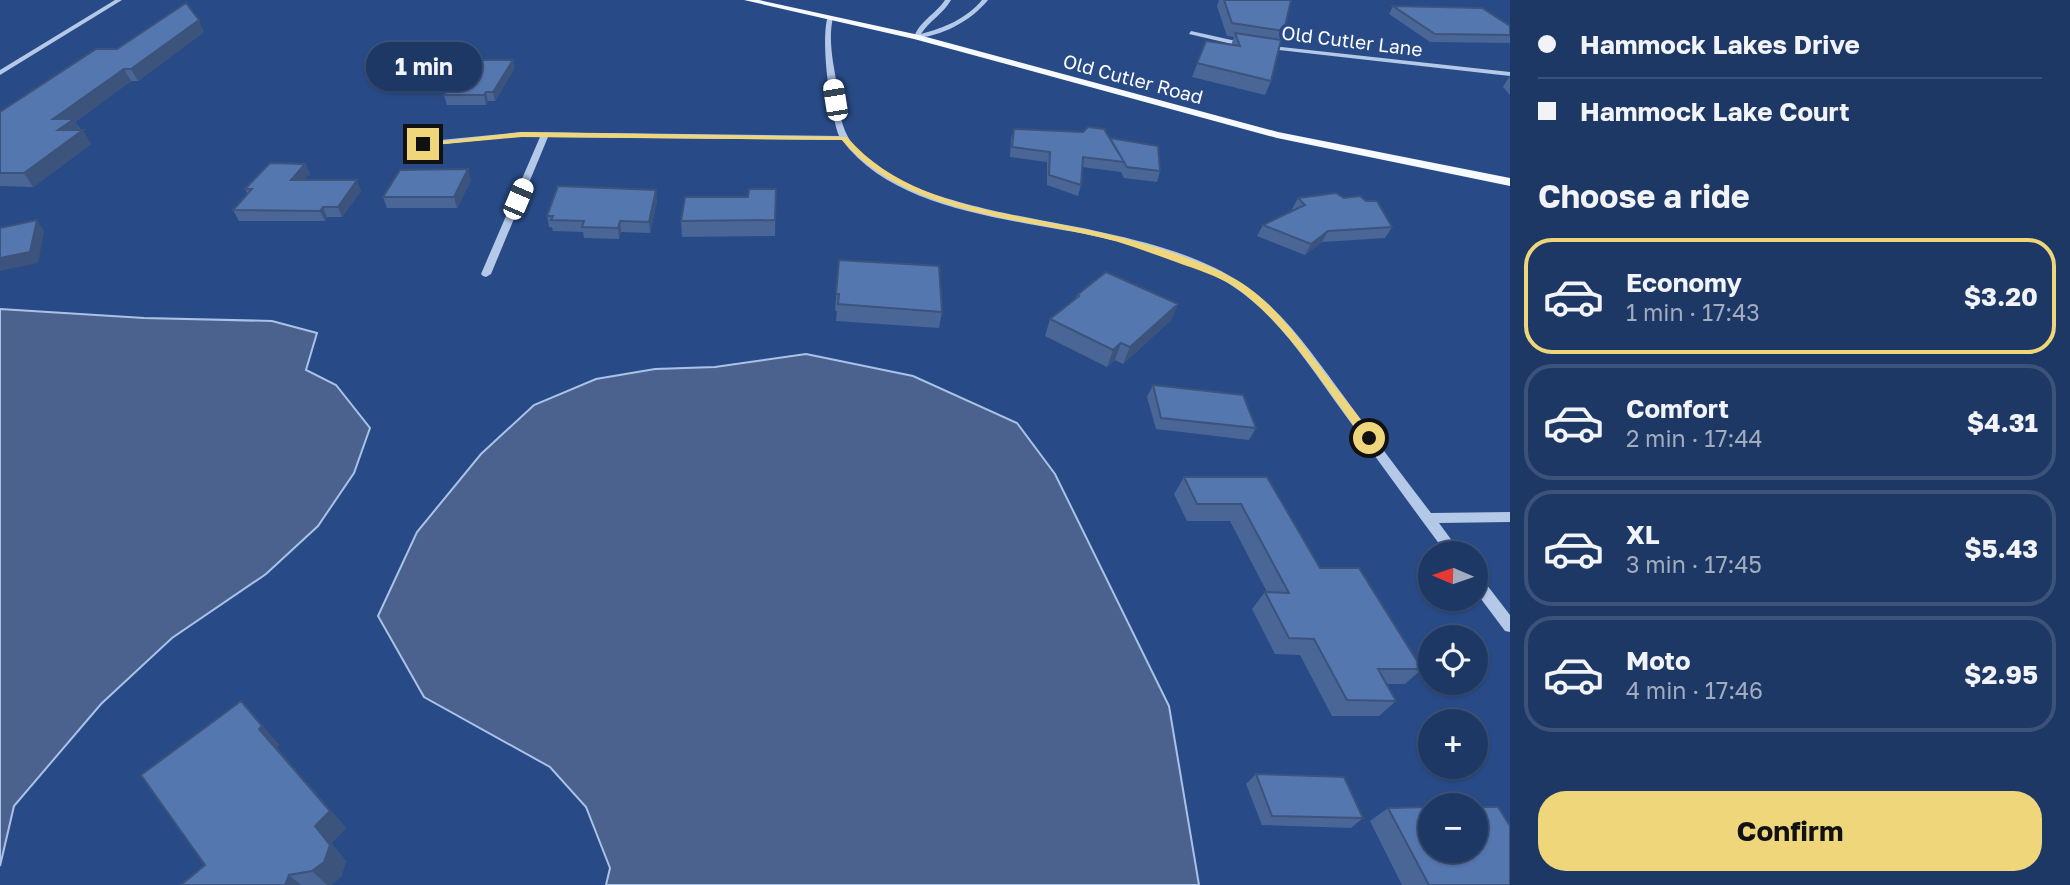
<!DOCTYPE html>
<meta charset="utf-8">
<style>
:root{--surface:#1e3865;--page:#2b436e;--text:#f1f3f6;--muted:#a1acbf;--line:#3c5279;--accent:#efd67b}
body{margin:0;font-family:"Golos Text",sans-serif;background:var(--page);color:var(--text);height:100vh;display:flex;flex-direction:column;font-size:26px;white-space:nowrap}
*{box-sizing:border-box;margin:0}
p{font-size:23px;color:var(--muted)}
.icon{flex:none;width:38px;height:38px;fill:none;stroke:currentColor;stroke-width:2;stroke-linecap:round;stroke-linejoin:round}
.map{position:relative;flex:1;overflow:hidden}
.sheet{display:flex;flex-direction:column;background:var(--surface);width:560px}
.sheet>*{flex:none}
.hud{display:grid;align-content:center;height:154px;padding:0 28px;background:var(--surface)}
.needle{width:46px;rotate:272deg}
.buttons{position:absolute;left:1418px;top:541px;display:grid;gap:14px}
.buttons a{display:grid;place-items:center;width:70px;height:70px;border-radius:50%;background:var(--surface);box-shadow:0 2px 5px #0004,0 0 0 2px var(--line);font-size:35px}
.end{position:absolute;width:32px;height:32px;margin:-16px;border:9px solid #efd67b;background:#111;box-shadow:0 0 0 4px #111}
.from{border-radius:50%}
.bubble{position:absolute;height:49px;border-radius:24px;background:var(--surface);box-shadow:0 2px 5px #0004,0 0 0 2px var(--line);font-size:23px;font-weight:700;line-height:49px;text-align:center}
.car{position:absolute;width:21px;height:42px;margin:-21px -10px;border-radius:9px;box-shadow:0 0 5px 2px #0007;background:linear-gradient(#fff 24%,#345 0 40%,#fff 0 76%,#345 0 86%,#fff 0)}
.hud b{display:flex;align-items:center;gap:24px;height:66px;font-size:26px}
.hud b+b{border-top:2px solid var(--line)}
.hud i{width:18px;height:18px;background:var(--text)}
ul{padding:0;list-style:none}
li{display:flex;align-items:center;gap:21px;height:116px;margin:0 14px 10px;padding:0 14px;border:4px solid var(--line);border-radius:28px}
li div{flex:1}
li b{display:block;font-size:26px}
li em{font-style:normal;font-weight:700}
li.active{border-color:var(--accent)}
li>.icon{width:63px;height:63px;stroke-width:1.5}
h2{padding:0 28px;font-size:32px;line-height:84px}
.button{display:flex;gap:14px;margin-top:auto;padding:14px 28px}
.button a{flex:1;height:80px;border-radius:28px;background:var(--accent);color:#111;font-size:28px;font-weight:700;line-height:80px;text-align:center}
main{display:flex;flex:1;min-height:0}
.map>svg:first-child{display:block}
.water{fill:#4b628e;stroke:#a9c2e8;stroke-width:2}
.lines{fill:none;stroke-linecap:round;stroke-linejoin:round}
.minor{fill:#b4c8e8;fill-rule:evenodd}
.major{fill:#f6f9fe;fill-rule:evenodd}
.wall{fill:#496697}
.shaded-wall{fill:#3c537b}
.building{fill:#5577b0;stroke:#3c537b;stroke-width:2}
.route{fill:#efd67b}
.labels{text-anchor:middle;stroke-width:7;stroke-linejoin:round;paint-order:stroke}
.far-street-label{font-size:19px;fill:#fff;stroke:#284b87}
</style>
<main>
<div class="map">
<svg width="1510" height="885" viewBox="0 0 1510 885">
<rect width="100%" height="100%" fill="#284b87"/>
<path class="water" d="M0,309L144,318L272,321L317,333L306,370L336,385L370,428L354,473L318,526L266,574L172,638L101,704L14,806L0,866Z
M806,354L913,376L1017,423L1055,474L1169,706L1199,885H606L610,868L586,807L550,767L424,697L378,616L417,532L481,454L534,405L596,379L655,369L715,367Z"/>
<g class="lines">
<path class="minor" d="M115,0H122L0,75V70Z
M945,0H951C943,14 929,21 921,34C944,28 966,19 982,0H988C971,21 941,37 914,38C918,22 936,14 945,0Z
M828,16L833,17C828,40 833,62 837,85C839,102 839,121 848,137C883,202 1038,217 1105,233C1151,243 1203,257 1243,284C1286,313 1315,358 1345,398C1373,437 1402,475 1431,513L1510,512V522L1439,523L1461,553H1446C1411,506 1377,459 1343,412C1308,364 1276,311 1223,280C1187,260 1144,247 1103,238C1020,219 897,214 842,140L548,137L491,274L486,277L483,276L481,274L540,137L522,136L423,146H420V142L522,132L839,136C830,112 820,39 828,16Z
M1191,31L1245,43L1248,45L1245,47L1189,34Z
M1263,45L1510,72V76L1261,48L1260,47Z
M1475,574L1480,576L1510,615V632L1505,631L1475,591Z"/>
<path class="major" d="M744,0H759L919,35L1278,132L1510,178V186L1277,138L914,39Z"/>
</g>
<path class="wall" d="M1219,0H1291L1284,31L1280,40L1271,81L1265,95L1192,77L1206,41L1231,45L1234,37L1227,36L1217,6Z
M1393,6L1510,26V43L1430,42L1389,14Z
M204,32L138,81H131L75,122L91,144L33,187L0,186V112L117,49Z
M513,60L514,69L495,101H488L486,105H447L444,95Z
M1510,75V95L1503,87Z
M1014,129L1110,139L1160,171L1157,182L1124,178L1121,172L1082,167L1081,185L1078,196L1047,185V162L1010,157L1011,139Z
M305,164L310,174L304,180L361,191L342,217H327L325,221H239L233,210L248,194L245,189Z
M471,180L457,208H387L383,197Z
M776,189L775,236L682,237L681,221Z
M1298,198L1392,227L1385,238L1322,242L1305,255L1257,236L1263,225L1293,210L1292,209Z
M657,201L650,233L621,232L619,239L584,238L583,232L553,231L552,227H549L547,216Z
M839,260L942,312L939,328L836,321L837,311H835Z
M1077,295L1178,304L1171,320L1123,364L1115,360L1107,367L1045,336L1050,319L1075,299Z
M1153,385L1256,428L1249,440L1156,429L1147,397Z
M1184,477H1267L1320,568L1422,669L1405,684H1387L1396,701L1379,716H1332L1300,655L1275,654L1252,609L1265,592H1267L1230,521H1187L1174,494Z
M241,701L279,745L276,747L346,828L331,843L346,861L341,877L331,885H181L205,865Z
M1256,774L1363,818L1351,828L1262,825L1246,784Z
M1388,808L1510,885H1402L1370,821Z"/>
<path class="shaded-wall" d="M199,20L204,32L138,81L131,69Z
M513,60L514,69L495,101L493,92Z
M124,69L131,81L75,122L81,132L83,130L91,144L33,187L24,173L53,119Z
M486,92L488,101L486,105L484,95Z
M305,164L310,174L295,191L291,180Z
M468,169L471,180L457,208L454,197Z
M357,180L361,191L342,217L338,207Z
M656,190L657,201L650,233L649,222Z
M323,207L327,217L325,221L320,211Z
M37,220L44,231L38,263L0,271V258Z
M620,221L621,232L619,239L618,228Z
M1328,231L1322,242L1305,255L1311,244Z
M1178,304L1171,320L1123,364L1130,347Z
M1121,343L1115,360L1107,367L1113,350Z
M241,701L279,745L276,747L346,828L331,843L346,861L341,877L331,885H327L312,871L315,826Z
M289,875L301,885H285Z"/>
<path class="building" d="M1224,0H1291L1284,31L1232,23Z
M186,3L199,20L131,69H124L53,119H74L58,130H83L24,173H0V112L96,49H117Z
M1393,6L1482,8L1510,26V35L1435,34Z
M1235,33L1281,40L1271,81L1197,63L1206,41L1240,46Z
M469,60H513L493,92H486L484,95H444Z
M1088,127L1104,129L1124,162L1083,157L1081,185L1049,175L1050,152L1012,147L1014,129L1083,132Z
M1110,138L1158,146L1160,171L1127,167Z
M270,163L305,164L291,180H357L338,207H323L320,211L233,210L252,189H245Z
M468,169L454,197H383L400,170Z
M558,186L656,190L649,222L620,221L618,228L582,227L584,221L551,220L553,216H547Z
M749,189H776L775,220L681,221L685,197H748Z
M1336,193L1344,198L1360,196L1366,201H1377L1392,227L1328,231L1311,244L1263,225L1305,205L1298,198Z
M37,220L30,252L0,258V228Z
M839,260L939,266L942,312L838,304L839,294H836Z
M1106,272L1178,304L1130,347L1121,343L1113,350L1050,319L1079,296L1077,295Z
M1153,385L1243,395L1256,428L1161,418Z
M1184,477H1267L1320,568H1359L1422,669H1378L1396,701L1347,700L1314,639L1289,638L1265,592L1289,593L1241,504H1197Z
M241,701L262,726L259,729L330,811L315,826L330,845L324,862L312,871L289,875L285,885H181L205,865L141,775Z
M1256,774L1344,777L1363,818L1272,816Z
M1430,807V850H1475V807H1498L1510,826V885H1429L1388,808Z"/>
<path class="route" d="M522,132L847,137C906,206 1006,212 1089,230C1133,239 1201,259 1240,282C1277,305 1303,345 1329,379C1344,399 1361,418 1374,438L1373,441H1365C1327,390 1287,323 1235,287C1218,276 1195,269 1176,262C1148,252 1120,241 1090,235C1007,217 902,210 842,140L522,137L423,146L419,144Z"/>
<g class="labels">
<g class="far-street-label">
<text transform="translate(1352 41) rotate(7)" y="7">Old Cutler Lane</text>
<text transform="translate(1133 79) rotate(15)" y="7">Old Cutler Road</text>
</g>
</g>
</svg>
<div class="buttons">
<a><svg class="needle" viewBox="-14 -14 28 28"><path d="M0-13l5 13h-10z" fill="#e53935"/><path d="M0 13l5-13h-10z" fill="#a1acbf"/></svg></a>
<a><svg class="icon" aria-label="locate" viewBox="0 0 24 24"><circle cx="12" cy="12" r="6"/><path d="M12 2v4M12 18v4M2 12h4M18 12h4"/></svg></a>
<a>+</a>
<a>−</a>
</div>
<i class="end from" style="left:1369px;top:438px"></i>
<i class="end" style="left:423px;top:144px"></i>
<div class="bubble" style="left:366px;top:42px;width:116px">1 min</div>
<i class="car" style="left:835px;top:100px;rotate:351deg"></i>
<i class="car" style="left:518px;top:199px;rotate:23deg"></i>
</div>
<section class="sheet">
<div class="hud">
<b><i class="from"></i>Hammock Lakes Drive</b>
<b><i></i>Hammock Lake Court</b>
</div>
<h2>Choose a ride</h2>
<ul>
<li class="active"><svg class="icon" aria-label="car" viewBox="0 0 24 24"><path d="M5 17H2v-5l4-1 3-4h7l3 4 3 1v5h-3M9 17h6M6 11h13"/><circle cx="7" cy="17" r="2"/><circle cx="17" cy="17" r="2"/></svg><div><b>Economy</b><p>1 min · 17:43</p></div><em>$3.20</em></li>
<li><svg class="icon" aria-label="car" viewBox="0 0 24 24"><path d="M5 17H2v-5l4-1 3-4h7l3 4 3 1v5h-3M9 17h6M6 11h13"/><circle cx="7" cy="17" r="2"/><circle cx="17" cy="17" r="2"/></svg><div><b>Comfort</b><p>2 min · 17:44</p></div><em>$4.31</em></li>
<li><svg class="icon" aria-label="car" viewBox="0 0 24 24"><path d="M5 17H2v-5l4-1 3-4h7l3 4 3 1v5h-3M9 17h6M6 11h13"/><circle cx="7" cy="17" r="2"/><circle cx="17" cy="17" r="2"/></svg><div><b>XL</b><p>3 min · 17:45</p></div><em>$5.43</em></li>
<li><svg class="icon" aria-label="car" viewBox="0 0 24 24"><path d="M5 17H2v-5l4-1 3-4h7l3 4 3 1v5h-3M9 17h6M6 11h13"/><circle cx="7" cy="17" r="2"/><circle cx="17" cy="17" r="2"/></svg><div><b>Moto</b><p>4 min · 17:46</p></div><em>$2.95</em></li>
</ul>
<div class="button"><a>Confirm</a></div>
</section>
</main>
